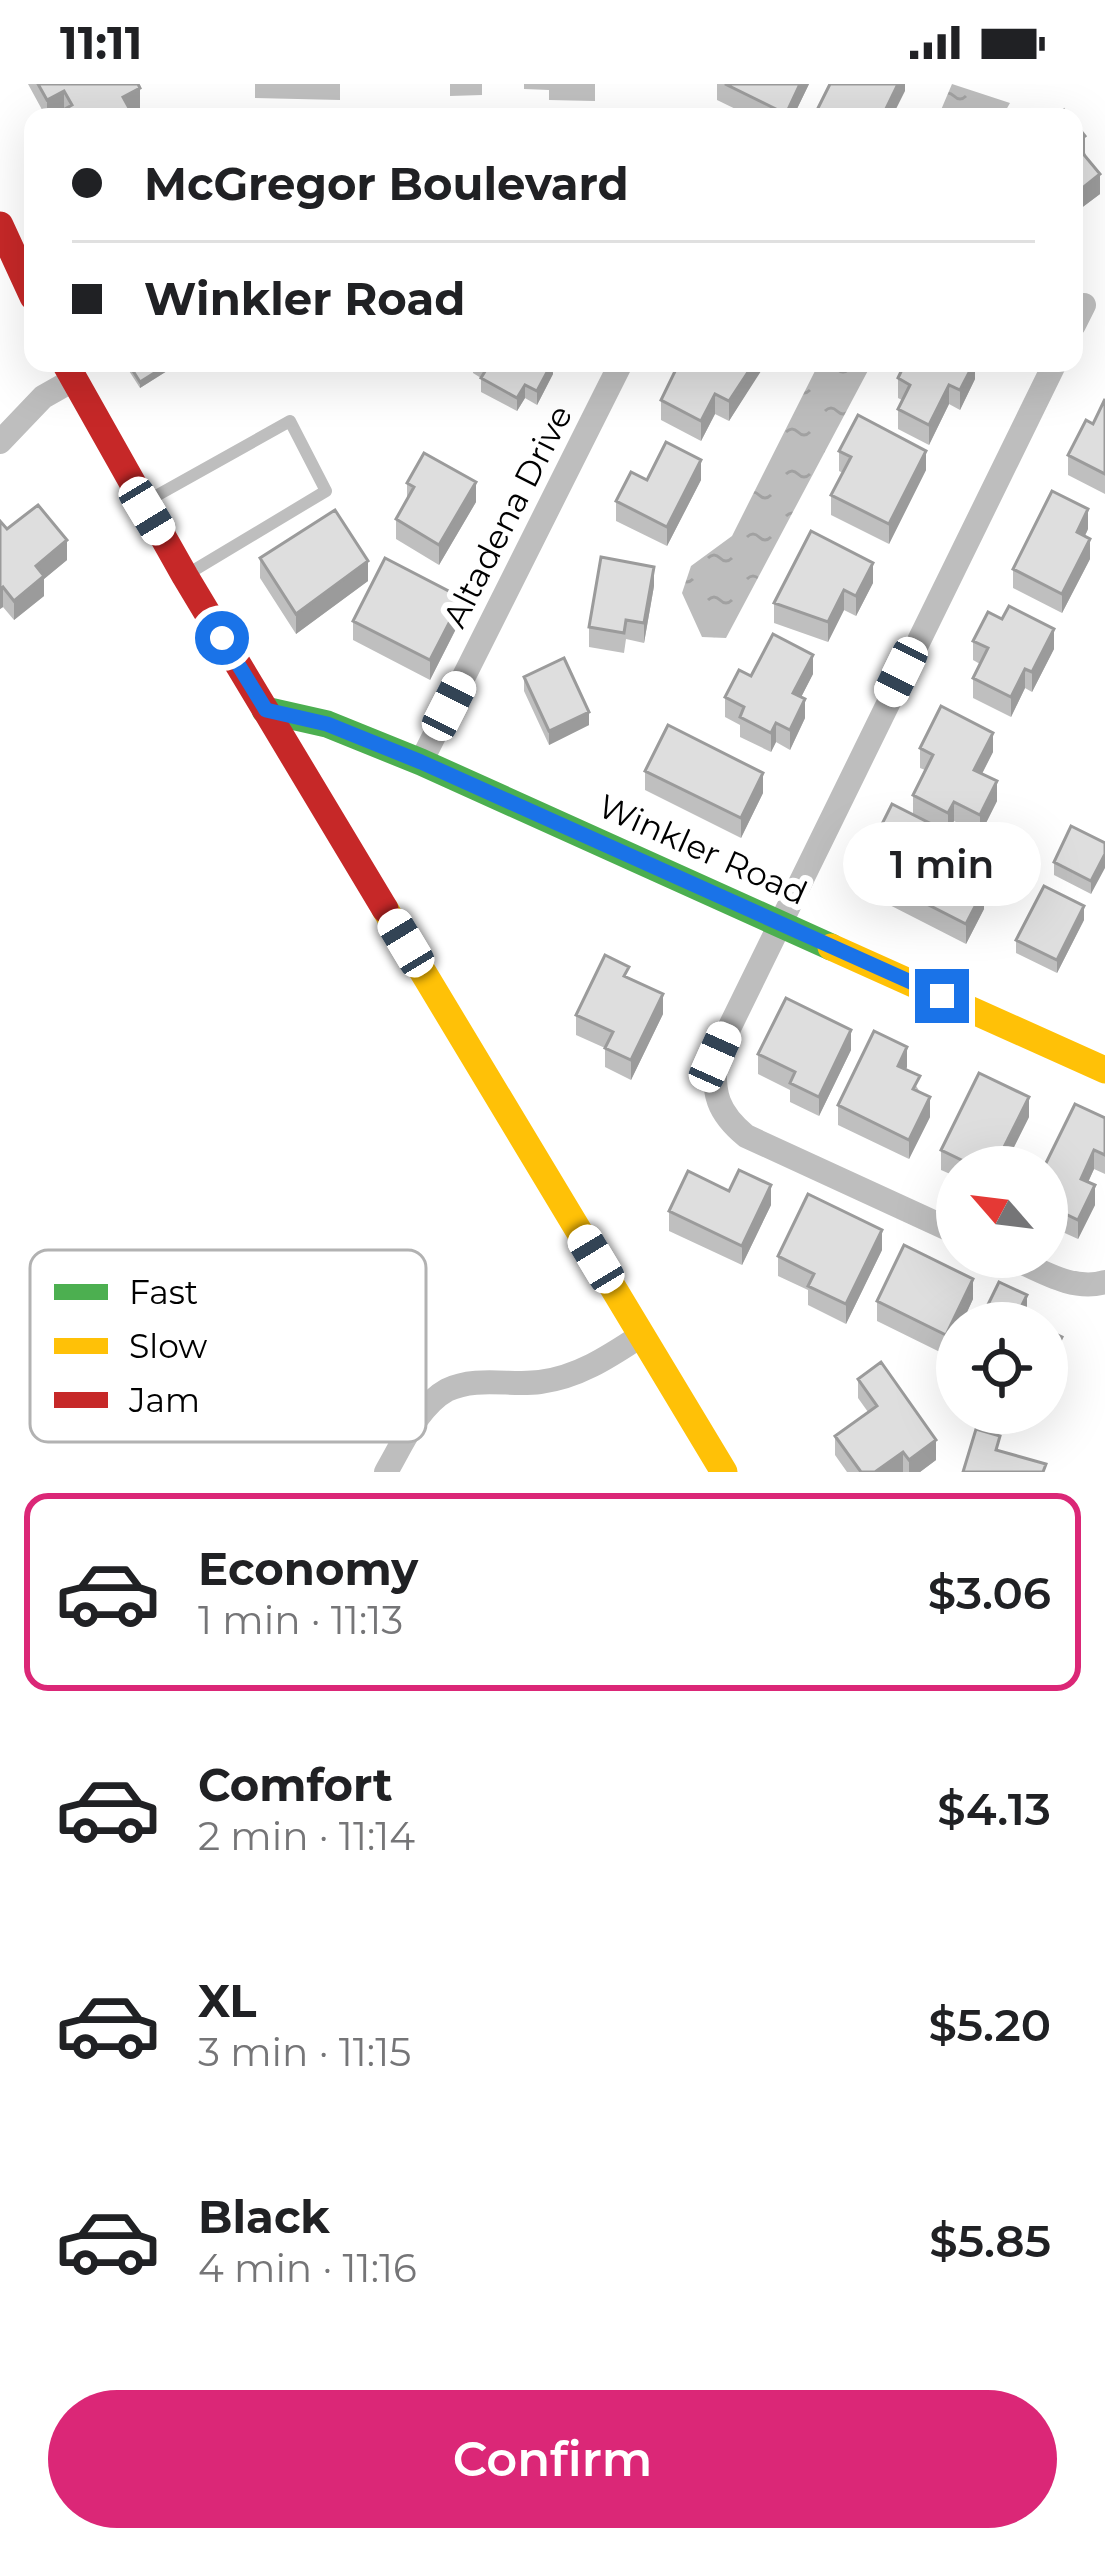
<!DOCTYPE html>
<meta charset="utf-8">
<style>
:root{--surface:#fff;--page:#f2f2f2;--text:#202124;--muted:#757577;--line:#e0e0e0;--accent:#db2777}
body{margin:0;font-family:Montserrat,sans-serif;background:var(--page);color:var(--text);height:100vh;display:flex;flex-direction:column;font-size:45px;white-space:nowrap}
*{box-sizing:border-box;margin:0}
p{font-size:39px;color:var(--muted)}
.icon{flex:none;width:66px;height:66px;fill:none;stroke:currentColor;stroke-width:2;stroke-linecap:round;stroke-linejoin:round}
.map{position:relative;height:1388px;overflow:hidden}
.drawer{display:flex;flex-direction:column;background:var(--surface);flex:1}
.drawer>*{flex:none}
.hud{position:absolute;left:24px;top:24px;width:1059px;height:264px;border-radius:24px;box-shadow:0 12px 48px #0002;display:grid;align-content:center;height:264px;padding:0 48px;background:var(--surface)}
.needle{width:78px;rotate:298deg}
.tools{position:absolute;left:936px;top:1062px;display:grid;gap:24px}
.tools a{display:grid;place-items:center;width:132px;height:132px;border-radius:50%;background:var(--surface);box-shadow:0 12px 48px #0002;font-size:60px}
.end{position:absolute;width:54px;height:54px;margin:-27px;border:15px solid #1a73e8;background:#fff;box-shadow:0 0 0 6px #fff}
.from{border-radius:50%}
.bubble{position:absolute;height:84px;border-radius:42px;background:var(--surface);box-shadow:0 12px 48px #0002;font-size:39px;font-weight:600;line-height:84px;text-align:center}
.car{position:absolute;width:36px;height:72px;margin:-36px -18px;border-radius:15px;box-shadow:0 0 9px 3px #0007;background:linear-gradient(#fff 24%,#345 0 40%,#fff 0 76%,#345 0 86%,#fff 0)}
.hud b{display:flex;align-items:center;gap:42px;height:114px;font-size:45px}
.hud b+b{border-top:3px solid var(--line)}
.hud i{width:30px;height:30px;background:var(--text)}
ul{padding:21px 0 0;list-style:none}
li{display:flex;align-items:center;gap:36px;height:198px;margin:0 24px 18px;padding:0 24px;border:6px solid transparent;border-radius:24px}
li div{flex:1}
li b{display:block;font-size:45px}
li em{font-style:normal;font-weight:600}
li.selected{border-color:var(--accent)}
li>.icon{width:108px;height:108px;stroke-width:1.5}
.cta{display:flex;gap:24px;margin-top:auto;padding:24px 48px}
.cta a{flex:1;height:138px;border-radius:72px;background:var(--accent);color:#fff;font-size:48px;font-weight:600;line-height:138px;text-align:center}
.status{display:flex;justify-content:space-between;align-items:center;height:84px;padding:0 60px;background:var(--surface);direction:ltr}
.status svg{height:33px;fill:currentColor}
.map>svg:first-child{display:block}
.water{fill:url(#water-ripples)}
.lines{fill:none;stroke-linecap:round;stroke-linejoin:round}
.lane{stroke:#bebebe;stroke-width:12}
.street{stroke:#bebebe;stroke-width:24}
.fast{stroke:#4caf50;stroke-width:27}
.slow{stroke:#ffc107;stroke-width:27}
.jam{stroke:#c62828;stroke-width:27}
.wall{fill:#bfbfbf}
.shaded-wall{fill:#9b9b9b}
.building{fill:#dedede;stroke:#9b9b9b;stroke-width:3}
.route{stroke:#1a73e8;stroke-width:15}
.labels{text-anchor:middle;stroke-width:12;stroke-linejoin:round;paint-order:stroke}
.street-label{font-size:33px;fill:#000;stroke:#fff}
.key{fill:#fff;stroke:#b2b2b2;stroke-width:3}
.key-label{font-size:33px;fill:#000}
</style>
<div class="status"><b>11:11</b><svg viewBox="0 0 49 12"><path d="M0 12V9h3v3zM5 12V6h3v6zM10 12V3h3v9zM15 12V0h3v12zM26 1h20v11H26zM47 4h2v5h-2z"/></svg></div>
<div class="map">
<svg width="1105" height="1388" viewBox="0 0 1105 1388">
<defs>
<pattern id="water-ripples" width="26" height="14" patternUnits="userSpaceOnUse" patternTransform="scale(3)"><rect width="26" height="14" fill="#bdbdbd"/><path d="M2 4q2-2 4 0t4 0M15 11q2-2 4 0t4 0" fill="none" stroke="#a1a1a1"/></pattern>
</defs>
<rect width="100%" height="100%" fill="#fff"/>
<path class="water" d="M952,0L1010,19L1002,33H938Z
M819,279H872L726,554L702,553L682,509L691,482L732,452Z"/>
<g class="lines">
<path class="lane" d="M147,417L290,337L326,407L186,491"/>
<path class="street" d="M1074,241L1084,221
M0,358L43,313L73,296
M421,678L621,279
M957,1149L746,1052C717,1028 713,1010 715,973L1055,279
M1010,1173C1040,1186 1073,1208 1105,1198
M386,1388C402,1361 418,1322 447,1306C476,1292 511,1302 540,1298C579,1293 610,1272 642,1251"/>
<path class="fast" d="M265,626L327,640L421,678L831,863"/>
<path class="slow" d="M385,825L724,1388
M831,863L1105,986"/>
<path class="jam" d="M0,141L33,213
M65,279L185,492L385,825"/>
</g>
<path class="wall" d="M28,0H138L140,24L131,29L134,33H46Z
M255,0H340V16L255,14Z
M450,0H482V11L450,12Z
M524,0H595V17L549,16V6L524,5Z
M717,0H809L793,33H752L717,16Z
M1074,38L1100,110L1080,125L1074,118Z
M124,279H166L167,287L140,304Z
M473,279H553V290L537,321L525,314L517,327L481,308V294L473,289Z
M765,279L729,337L715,330L701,357L661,336V316Z
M975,279V295L960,326L949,320L929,361L898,345V325L902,316L898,314V294Z
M1105,315V410L1068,391V371L1093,340Z
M839,367L926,386L889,460L831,431V411L843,389L839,387Z
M647,396H701L667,462L616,437V417Z
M407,399L476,418L439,481L396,455V435L407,416Z
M0,437L7,445L67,476L44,495V512L14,536L3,523L0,525Z
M1088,445L1085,452L1090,475L1062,529L1013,504V485Z
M260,474L368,497L296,550L260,494Z
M873,499L856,532L844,526L828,558L774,539V519Z
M654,502L644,559L626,555L624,569L589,563V543Z
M462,533L430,596L353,556V537Z
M973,557L1054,565L1032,608L1025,604L1011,633L973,614V594L980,580L973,576Z
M813,590L801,613L805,634L790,666L776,658L771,668L740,653V641L725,633V613L751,592Z
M524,593L589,641L549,661L524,607Z
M920,664L993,668L982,690L997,717L980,751L954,737L948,748L913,731V711L925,686L920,684Z
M645,687L763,709L741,754L645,706Z
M873,758L957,773L950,787L984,825L966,860L874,813V793L880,781L873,777Z
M1105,759L1091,810L1054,791V778Z
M1084,836L1057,889L1016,869V856Z
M629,894L663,930L631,996L605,983V964L576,951V931Z
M851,966L819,1032L790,1018V1006L758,990V970Z
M907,983L906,986L920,1008L930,1033L909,1075L838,1041V1021Z
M1029,1033L1004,1083H957V1093L941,1086V1066Z
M1105,1034V1090L1094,1085L1088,1098L1095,1121L1078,1155L1047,1141V1083Z
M729,1107L771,1121L742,1181L669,1147V1127Z
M882,1166L846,1240L808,1221V1206L778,1192V1172Z
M973,1215L962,1239H957V1248L946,1271L877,1237V1217Z
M858,1295L936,1376L920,1388H847L835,1371V1352L868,1328L858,1314Z"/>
<path class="shaded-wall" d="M800,0H809L793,33H786Z
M898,0H905V7L892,33H882Z
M140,4V24L123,33V13Z
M64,7V27L53,33H47V16Z
M1085,52V72L1075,60Z
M1100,90V110L1080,125V106Z
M552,279L553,290L537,321V307Z
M754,279H765V281L729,337V317Z
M974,279H975V295L960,326V306Z
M167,281V287L140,304V298Z
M525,301V314L517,327V314Z
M949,301V320L929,361V341Z
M715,310V330L701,357V337Z
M926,367V386L889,460V440Z
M701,376V396L667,462V443Z
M476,398V418L439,481V461Z
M1088,425V445L1077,468V448Z
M1090,455V475L1062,529V510Z
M67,456V476L44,495V512L14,536V517L36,482Z
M368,477V497L296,550V530Z
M873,479V499L856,532V512Z
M654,483V502L644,559V539Z
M3,503V523L0,525V506Z
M844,506V526L828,558V538Z
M462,514V533L430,596V576Z
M1054,545V565L1032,608V588Z
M813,571V590L793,629V609Z
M1025,585V604L1011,633V613Z
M805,615V634L790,666V646Z
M589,628V641L549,661V647Z
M776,639V658L771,668V649Z
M993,649V668L974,705V686Z
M763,689V709L741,754V734Z
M997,697V717L980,751V731Z
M954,718V737L948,748V729Z
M957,753V773L942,803V783Z
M1105,770V784L1091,810V797Z
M984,805V825L966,860V840Z
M1084,822V836L1057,889V876Z
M663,910V930L631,996V976Z
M851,946V966L819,1032V1013Z
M907,963V983L898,1002V982Z
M930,1013V1033L909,1075V1056Z
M1029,1013V1033L1004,1083H994Z
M1094,1066V1085L1081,1114V1095Z
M771,1101V1121L742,1181V1162Z
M1095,1101V1121L1078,1155V1136Z
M882,1146V1166L846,1240V1220Z
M973,1195V1215L962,1239H957V1248L946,1271V1251Z
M1027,1211V1231L1023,1239L1017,1231Z
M1062,1253V1273L1047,1304V1284Z
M936,1356V1376L920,1388H909V1376Z
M903,1368V1388H875Z"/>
<path class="building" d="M38,0H138L140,4L123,13L134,33H51L72,21L64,7L47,16Z
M725,0H800L786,30Z
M830,0H898L882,33H869L863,30L861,33H817L814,32Z
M1064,26L1070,33H1056Z
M1074,38L1085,52L1075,60L1100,90L1080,106L1074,99Z
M128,279H166L167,281L140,298Z
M479,279H552L537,307L525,301L517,314L481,294L487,284Z
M679,279H754L729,317L715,310L701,337L661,316Z
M905,279H974L960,306L949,301L929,341L898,325L910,301L898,294Z
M1105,315V390L1068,371L1086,336L1093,340Z
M858,331L926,367L889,440L831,411L851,373L839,367Z
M666,358L701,376L667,443L616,417L631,388L647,396Z
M424,369L476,398L439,461L396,435L414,403L407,399Z
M1052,407L1088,425L1077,448L1090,455L1062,510L1013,485Z
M38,421L67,456L36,482L44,492L14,517L3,503L0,506V437L7,445Z
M335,426L368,477L296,530L260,474Z
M811,447L873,479L856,512L844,506L828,538L774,519Z
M601,473L654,483L644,539L626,536L624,549L589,543Z
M385,474L462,514L430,576L353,537Z
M1009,522L1054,545L1032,588L1025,585L1011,613L973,594L988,564L973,557L988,528L1002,535Z
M773,550L813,571L793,609L805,615L790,646L776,639L771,649L740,633L744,623L725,613L739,586L751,592Z
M564,574L589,628L549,647L524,593Z
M941,622L993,649L974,686L997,697L980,731L954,718L948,729L913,711L933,671L920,664Z
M668,641L763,689L741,734L645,687Z
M892,720L957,753L942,783L984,805L966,840L874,793L888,766L873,758Z
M1071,742L1105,759V770L1091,797L1054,778Z
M1044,802L1084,822L1057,876L1016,856Z
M605,871L629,883L624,892L663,910L631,976L605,964L613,948L576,931Z
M786,914L851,946L819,1013L790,999L795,988L758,970Z
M874,947L907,963L898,982L920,992L913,1005L930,1013L909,1056L838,1021Z
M979,989L1029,1013L994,1083H976L941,1066Z
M1075,1020L1105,1034V1071L1094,1066L1081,1095L1095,1101L1078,1136L1047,1121V1083H1044Z
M739,1086L771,1101L742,1162L669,1127L688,1087L729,1107Z
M808,1110L882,1146L846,1220L808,1202L814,1190L778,1172Z
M904,1161L973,1195L946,1251L877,1217Z
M999,1198L1027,1211L1017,1231L1033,1239H979Z
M1047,1246L1062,1253L1047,1284Z
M881,1278L936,1356L909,1376L903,1368L875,1388H861L835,1352L877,1322L858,1295Z
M976,1345L1000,1352L996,1366L1046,1380L1043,1388H963Z"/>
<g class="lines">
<path class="route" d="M222,554L266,626L327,640L421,678L942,912"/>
</g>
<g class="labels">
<g class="street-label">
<text transform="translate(507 432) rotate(-63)" y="12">Altadena Drive</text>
<text transform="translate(703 765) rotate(24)" y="12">Winkler Road</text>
</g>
</g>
<rect x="30" y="1166" width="396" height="192" rx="18" class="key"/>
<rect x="54" y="1200" width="54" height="16" fill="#4caf50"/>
<rect x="54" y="1254" width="54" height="16" fill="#ffc107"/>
<rect x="54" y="1308" width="54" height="16" fill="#c62828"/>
<g class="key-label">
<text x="129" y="1220">Fast</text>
<text x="129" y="1274">Slow</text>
<text x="129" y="1328">Jam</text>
</g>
</svg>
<div class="tools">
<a><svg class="needle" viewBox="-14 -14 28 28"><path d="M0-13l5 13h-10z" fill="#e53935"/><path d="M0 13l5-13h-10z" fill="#757577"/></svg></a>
<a><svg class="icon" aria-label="locate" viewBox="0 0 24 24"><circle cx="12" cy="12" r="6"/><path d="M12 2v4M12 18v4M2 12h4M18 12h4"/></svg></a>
</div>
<i class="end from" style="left:222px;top:554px"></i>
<i class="end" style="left:942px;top:912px"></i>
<div class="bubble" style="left:843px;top:738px;width:198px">1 min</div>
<i class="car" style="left:147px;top:427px;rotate:149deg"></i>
<i class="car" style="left:901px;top:588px;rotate:206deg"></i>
<i class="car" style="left:449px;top:622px;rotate:27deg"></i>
<i class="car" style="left:406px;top:859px;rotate:329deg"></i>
<i class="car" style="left:715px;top:973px;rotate:24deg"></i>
<i class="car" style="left:596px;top:1175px;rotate:329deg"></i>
<div class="hud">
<b><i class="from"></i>McGregor Boulevard</b>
<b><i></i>Winkler Road</b>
</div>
</div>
<section class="drawer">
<ul>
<li class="selected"><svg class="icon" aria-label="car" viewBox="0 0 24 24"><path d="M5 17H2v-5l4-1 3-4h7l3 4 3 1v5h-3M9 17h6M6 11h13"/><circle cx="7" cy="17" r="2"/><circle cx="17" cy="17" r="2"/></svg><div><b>Economy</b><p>1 min · 11:13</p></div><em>$3.06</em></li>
<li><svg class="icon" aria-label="car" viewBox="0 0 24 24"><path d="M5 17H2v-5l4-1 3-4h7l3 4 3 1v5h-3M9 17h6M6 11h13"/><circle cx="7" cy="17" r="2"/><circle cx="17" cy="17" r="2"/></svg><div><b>Comfort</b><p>2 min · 11:14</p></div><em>$4.13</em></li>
<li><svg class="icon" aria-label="car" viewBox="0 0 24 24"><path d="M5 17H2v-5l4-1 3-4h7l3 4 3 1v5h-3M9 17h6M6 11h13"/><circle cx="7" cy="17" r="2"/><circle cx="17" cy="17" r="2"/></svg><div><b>XL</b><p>3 min · 11:15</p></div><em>$5.20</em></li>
<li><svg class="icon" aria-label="car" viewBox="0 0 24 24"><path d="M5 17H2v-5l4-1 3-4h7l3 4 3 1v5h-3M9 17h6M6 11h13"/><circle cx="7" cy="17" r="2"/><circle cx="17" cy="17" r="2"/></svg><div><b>Black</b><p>4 min · 11:16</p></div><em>$5.85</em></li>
</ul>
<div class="cta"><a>Confirm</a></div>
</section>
